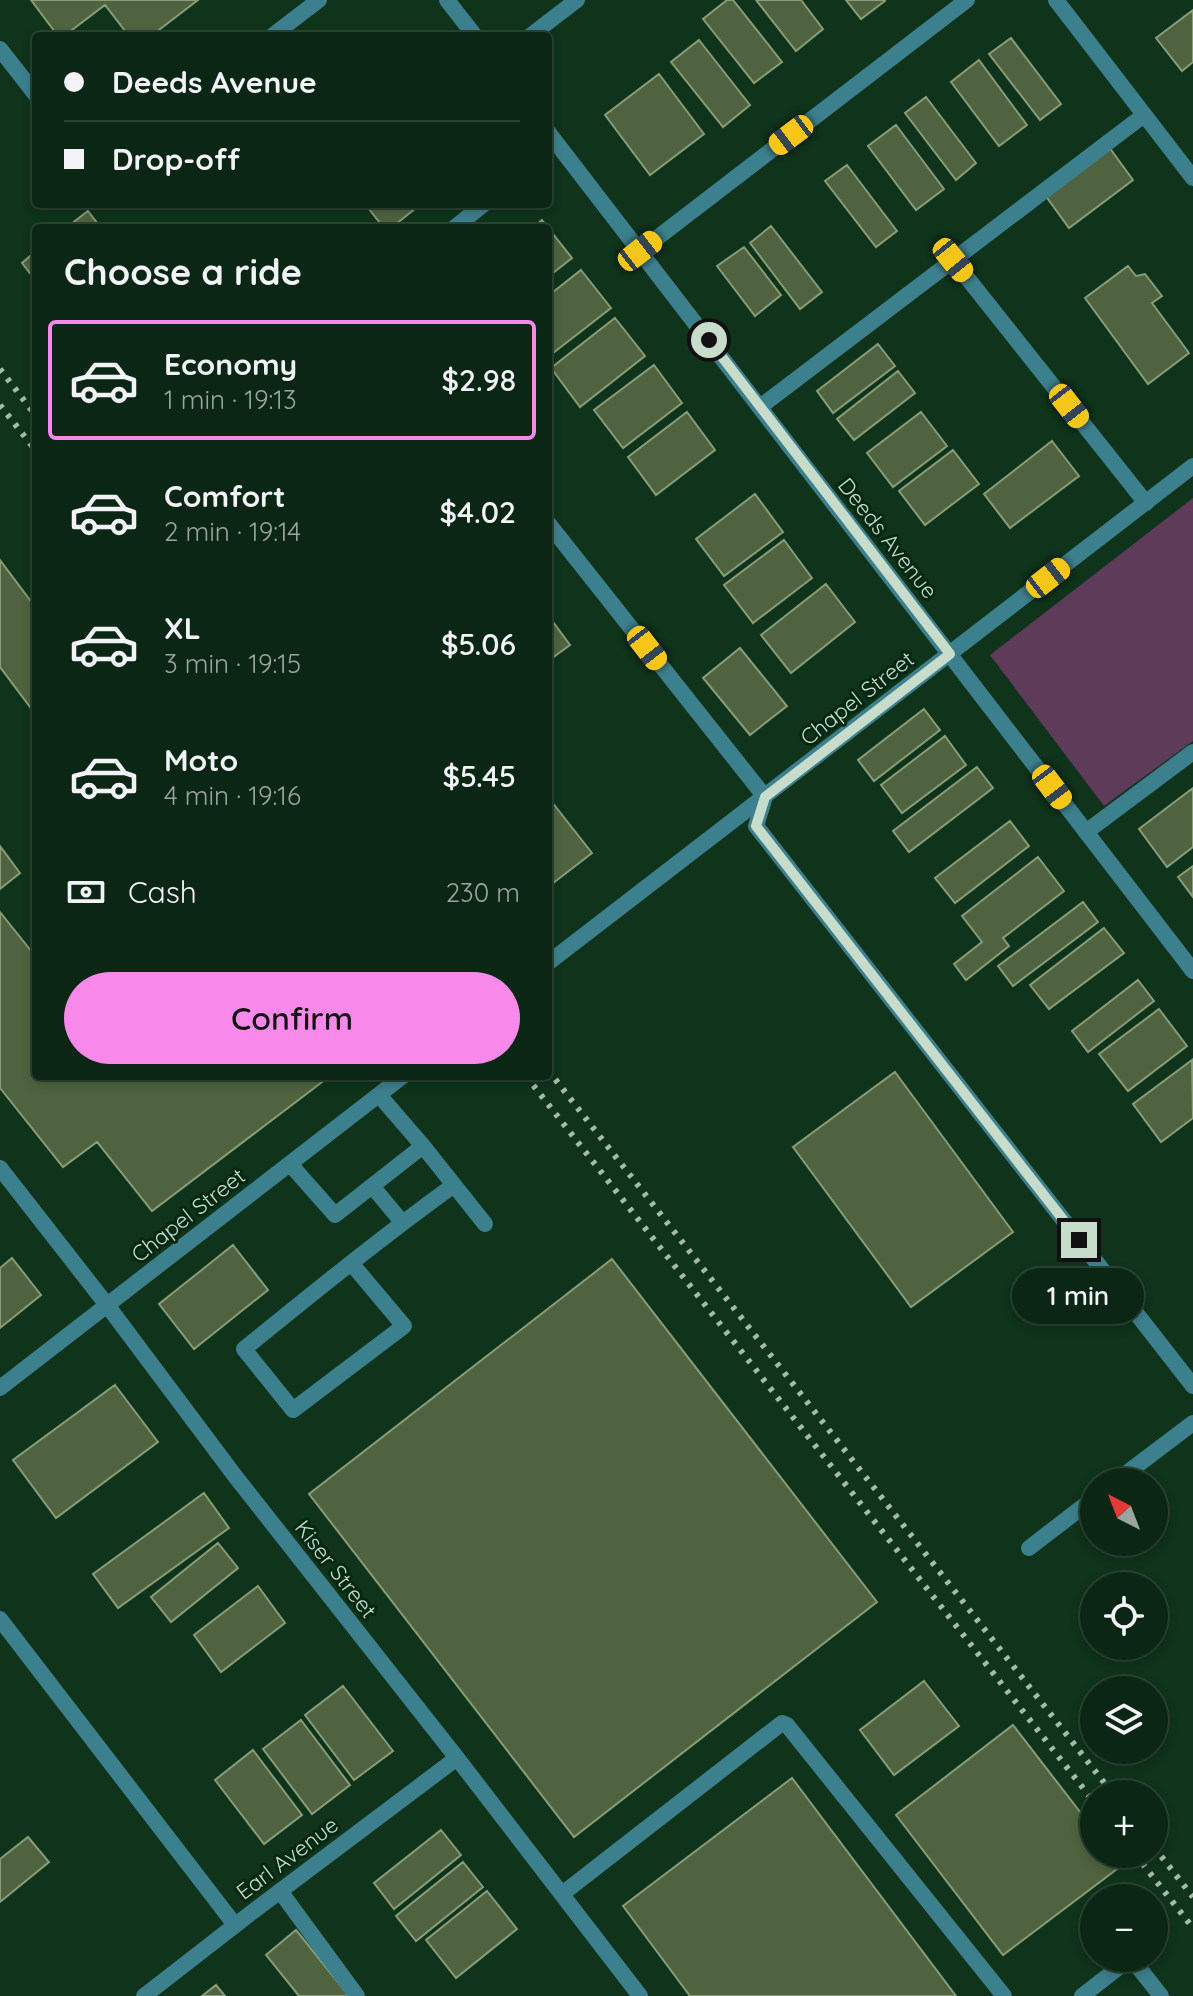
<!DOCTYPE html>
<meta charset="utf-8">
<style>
:root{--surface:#0b2614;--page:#142e1d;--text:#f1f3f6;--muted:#9aa5a0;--line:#2b4334;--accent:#f888ea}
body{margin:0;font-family:Quicksand,sans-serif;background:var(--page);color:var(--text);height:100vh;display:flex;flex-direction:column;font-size:30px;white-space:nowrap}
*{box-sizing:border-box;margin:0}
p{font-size:26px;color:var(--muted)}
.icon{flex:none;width:44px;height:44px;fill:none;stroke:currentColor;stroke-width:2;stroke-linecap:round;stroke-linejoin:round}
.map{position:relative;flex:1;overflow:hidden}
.sheet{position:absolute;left:32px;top:224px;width:520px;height:856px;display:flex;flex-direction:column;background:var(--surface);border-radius:8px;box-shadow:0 4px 12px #0003,0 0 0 2px var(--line)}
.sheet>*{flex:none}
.banner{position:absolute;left:32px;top:32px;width:520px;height:176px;border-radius:8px;box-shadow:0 4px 12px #0003,0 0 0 2px var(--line);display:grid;align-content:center;height:176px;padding:0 32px;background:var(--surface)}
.needle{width:52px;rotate:318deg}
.controls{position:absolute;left:1080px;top:1468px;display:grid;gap:16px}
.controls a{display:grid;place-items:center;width:88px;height:88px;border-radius:50%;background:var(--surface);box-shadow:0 4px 12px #0003,0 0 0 2px var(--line);font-size:40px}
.end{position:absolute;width:36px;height:36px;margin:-18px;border:10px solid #c8dccc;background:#111;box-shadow:0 0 0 4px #111}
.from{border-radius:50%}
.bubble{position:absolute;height:56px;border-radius:28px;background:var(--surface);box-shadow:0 4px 12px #0003,0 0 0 2px var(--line);font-size:26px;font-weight:600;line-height:56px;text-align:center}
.car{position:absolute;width:24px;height:48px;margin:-24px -12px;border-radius:10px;box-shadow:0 0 6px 2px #0007;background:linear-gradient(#f5c518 24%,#345 0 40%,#f5c518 0 76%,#345 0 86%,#f5c518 0)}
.banner b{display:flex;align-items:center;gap:28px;height:76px;font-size:30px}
.banner b+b{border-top:2px solid var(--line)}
.banner i{width:20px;height:20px;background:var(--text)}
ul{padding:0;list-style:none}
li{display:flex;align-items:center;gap:24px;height:120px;margin:0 16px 12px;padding:0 16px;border:4px solid transparent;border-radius:8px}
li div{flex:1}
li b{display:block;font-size:30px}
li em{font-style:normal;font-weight:600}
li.selected{border-color:var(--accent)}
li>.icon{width:72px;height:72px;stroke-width:1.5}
h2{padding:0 32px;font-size:36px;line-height:96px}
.pay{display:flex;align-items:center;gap:20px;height:88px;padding:0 32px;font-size:30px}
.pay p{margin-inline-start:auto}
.primary-button{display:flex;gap:16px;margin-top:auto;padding:16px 32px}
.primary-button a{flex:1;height:92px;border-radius:48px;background:var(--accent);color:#111;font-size:32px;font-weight:600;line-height:92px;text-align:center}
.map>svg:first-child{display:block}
.green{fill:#5e3b59}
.building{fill:#4f6340;stroke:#879c77;stroke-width:2}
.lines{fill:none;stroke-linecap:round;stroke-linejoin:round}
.lane{stroke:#3d808d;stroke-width:16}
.street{stroke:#3d808d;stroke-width:16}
.rail{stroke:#a4bbaa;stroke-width:6;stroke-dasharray:4 8;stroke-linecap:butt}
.route{stroke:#c8dccc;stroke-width:10}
.labels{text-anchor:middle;stroke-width:6;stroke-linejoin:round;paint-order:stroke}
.street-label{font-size:22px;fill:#c8dccc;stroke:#042912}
</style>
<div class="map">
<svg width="1193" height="1996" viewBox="0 0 1193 1996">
<rect width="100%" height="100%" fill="#0f331b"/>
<path class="green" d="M1193,498V741L1104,806L990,655Z"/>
<path class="building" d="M31,0H198L151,36H129L105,5L64,36H58Z
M727,0H733L782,62L754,83L703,19Z
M756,0H801L823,29L796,51Z
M846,0H884L885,1L861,19Z
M1193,10V62L1182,71L1156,38Z
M1011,38L1061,104L1040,120L989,54Z
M699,40L750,105L723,127L671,62Z
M979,60L1027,125L999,146L951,82Z
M659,74L704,134L650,175L605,115Z
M926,97L976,163L956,180L905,113Z
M896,125L944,189L916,210L868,146Z
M1109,147L1133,180L1069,228L1045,195Z
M847,165L897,231L876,247L825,181Z
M365,204H421L391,228H384Z
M88,211L101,228H66Z
M542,220L572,258L548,277V228H532Z
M771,226L822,292L800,309L750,243Z
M744,247L781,295L755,316L717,266Z
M36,251V281L22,263Z
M1128,266L1136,276L1145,274L1162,296L1152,303L1189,353L1148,384L1085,298Z
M581,270L611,308L548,357V296Z
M615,318L645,356L580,407L551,368Z
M878,344L895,366L833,413L817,391Z
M654,365L682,403L623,448L594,410Z
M898,371L915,393L854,440L837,419Z
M687,412L715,450L656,495L628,457Z
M921,412L947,446L893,487L867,453Z
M1052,441L1079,476L1010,528L984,494Z
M953,450L979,484L925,525L899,491Z
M755,494L783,532L724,576L696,539Z
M784,540L812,578L753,623L724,585Z
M0,560L36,608V715L0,667Z
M826,584L855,622L791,673L761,635Z
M548,615L570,645L548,661Z
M740,648L787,706L750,735L703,678Z
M924,709L940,730L874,781L858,760Z
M945,736L966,765L902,813L881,785Z
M977,767L993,788L909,852L893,831Z
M1193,788V847L1167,867L1139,829Z
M548,797L592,853L548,887Z
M1010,821L1029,846L955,903L935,878Z
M0,846L20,873L0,889Z
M1038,857L1064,891L1003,938L1009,946L966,980L954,964L982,942L962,916Z
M1193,866V897L1178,877Z
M1083,902L1098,922L1013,986L998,966Z
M0,912L36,957V1076H330L152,1211L97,1142L63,1167L0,1088Z
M1104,928L1124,953L1049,1009L1030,985Z
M1138,980L1154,1001L1088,1052L1072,1031Z
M1159,1009L1187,1046L1128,1091L1099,1054Z
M1192,1060L1193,1118L1161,1142L1133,1104Z
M895,1072L1013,1232L911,1307L793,1147Z
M233,1245L268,1290L194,1349L159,1304Z
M12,1258L41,1295L0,1328V1268Z
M612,1259L877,1602L574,1837L309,1494Z
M115,1385L158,1442L56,1518L13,1460Z
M204,1493L229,1528L118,1608L93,1574Z
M218,1543L238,1568L171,1622L151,1597Z
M258,1586L285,1623L221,1672L194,1635Z
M924,1681L959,1726L894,1775L860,1730Z
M343,1686L393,1751L354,1780L305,1715Z
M301,1720L350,1785L312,1814L263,1749Z
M1013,1725L1094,1830V1854H1112L1121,1866L1003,1955L896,1815Z
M253,1750L302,1815L264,1844L215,1780Z
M792,1778L956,1996H690L623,1906Z
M441,1830L461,1855L394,1909L374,1883Z
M28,1837L49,1862L0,1902V1859Z
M463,1862L483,1887L416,1941L396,1916Z
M487,1891L517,1929L456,1978L426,1940Z
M296,1930L349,1996H299L266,1955Z
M216,1985L225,1996H202Z"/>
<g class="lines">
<path class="lane" d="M272,36L319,0
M530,36L577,0
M0,49L36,95
M454,228L484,204
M953,260L1146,503
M760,407L1144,115
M548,523L765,797L756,826L1193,1386
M1086,832L1193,752
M379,1095L423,1146L485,1224
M290,1164L335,1215L423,1146
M372,1186L402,1222
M351,1263L404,1326L293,1410L244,1349C313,1293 382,1237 454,1185
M0,1619L235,1925
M280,1891L357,1996
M562,1894L782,1723L787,1725L1004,1996
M1082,1996L1123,1964L1132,1963L1139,1968L1161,1996"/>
<path class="street" d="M447,0L475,36
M1056,0L1193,178
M548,132L1193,971
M640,251L967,0
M548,963L1193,466
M0,1168L107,1305L235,1476L457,1758L640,1996
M0,1388L403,1076
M1115,1482L1193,1423
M1029,1548L1094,1498
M144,1996L251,1913L457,1758"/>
<path class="rail" d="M0,369L36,416
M0,405L36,451
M548,1070L1113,1794
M526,1076L1094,1802
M1154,1847L1193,1897
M1135,1854L1193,1928"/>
</g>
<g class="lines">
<path class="route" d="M709,340L950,654L765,797L756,826L1079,1240"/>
</g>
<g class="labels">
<g class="street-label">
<text transform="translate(888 538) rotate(52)" y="8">Deeds Avenue</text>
<text transform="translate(857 698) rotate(-38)" y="8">Chapel Street</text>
<text transform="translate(188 1215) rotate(-38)" y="8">Chapel Street</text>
<text transform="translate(336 1569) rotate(52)" y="8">Kiser Street</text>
<text transform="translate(287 1858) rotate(-37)" y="8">Earl Avenue</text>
</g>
</g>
</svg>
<div class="controls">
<a><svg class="needle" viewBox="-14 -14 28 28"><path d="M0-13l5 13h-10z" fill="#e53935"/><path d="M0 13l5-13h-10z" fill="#9aa5a0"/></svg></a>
<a><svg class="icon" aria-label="locate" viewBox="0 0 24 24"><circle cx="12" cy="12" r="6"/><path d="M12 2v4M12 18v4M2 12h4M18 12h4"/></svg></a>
<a><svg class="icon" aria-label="layers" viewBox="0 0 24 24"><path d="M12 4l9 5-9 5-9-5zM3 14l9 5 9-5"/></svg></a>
<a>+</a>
<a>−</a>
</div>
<i class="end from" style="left:709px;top:340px"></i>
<i class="end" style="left:1079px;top:1240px"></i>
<div class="bubble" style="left:1012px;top:1268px;width:132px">1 min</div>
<i class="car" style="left:791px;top:135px;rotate:233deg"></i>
<i class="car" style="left:640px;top:251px;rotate:52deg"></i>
<i class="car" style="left:953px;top:260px;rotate:141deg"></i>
<i class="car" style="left:1069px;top:406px;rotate:142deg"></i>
<i class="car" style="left:1048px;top:578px;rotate:52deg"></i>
<i class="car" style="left:647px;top:648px;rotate:142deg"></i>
<i class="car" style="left:1052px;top:787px;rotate:143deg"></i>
<div class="banner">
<b><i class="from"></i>Deeds Avenue</b>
<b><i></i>Drop-off</b>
</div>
<section class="sheet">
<h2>Choose a ride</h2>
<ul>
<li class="selected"><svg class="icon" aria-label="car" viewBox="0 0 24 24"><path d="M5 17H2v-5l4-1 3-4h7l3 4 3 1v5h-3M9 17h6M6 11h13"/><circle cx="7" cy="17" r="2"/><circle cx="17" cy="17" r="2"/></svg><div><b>Economy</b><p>1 min · 19:13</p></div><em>$2.98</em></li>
<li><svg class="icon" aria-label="car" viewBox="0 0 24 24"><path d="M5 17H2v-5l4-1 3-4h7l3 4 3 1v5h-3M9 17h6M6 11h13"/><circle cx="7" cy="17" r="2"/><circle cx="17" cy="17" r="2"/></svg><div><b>Comfort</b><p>2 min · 19:14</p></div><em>$4.02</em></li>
<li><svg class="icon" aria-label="car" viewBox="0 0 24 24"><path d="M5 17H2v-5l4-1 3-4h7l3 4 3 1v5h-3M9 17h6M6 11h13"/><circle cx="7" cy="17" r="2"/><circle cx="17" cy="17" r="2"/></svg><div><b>XL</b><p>3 min · 19:15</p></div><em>$5.06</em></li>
<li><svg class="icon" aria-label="car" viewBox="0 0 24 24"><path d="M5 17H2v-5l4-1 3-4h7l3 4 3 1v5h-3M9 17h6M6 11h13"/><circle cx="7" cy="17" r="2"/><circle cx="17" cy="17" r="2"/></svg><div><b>Moto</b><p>4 min · 19:16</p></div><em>$5.45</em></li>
</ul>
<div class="pay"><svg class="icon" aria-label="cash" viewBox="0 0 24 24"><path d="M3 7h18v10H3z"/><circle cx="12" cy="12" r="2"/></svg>Cash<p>230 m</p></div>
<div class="primary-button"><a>Confirm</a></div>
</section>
</div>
